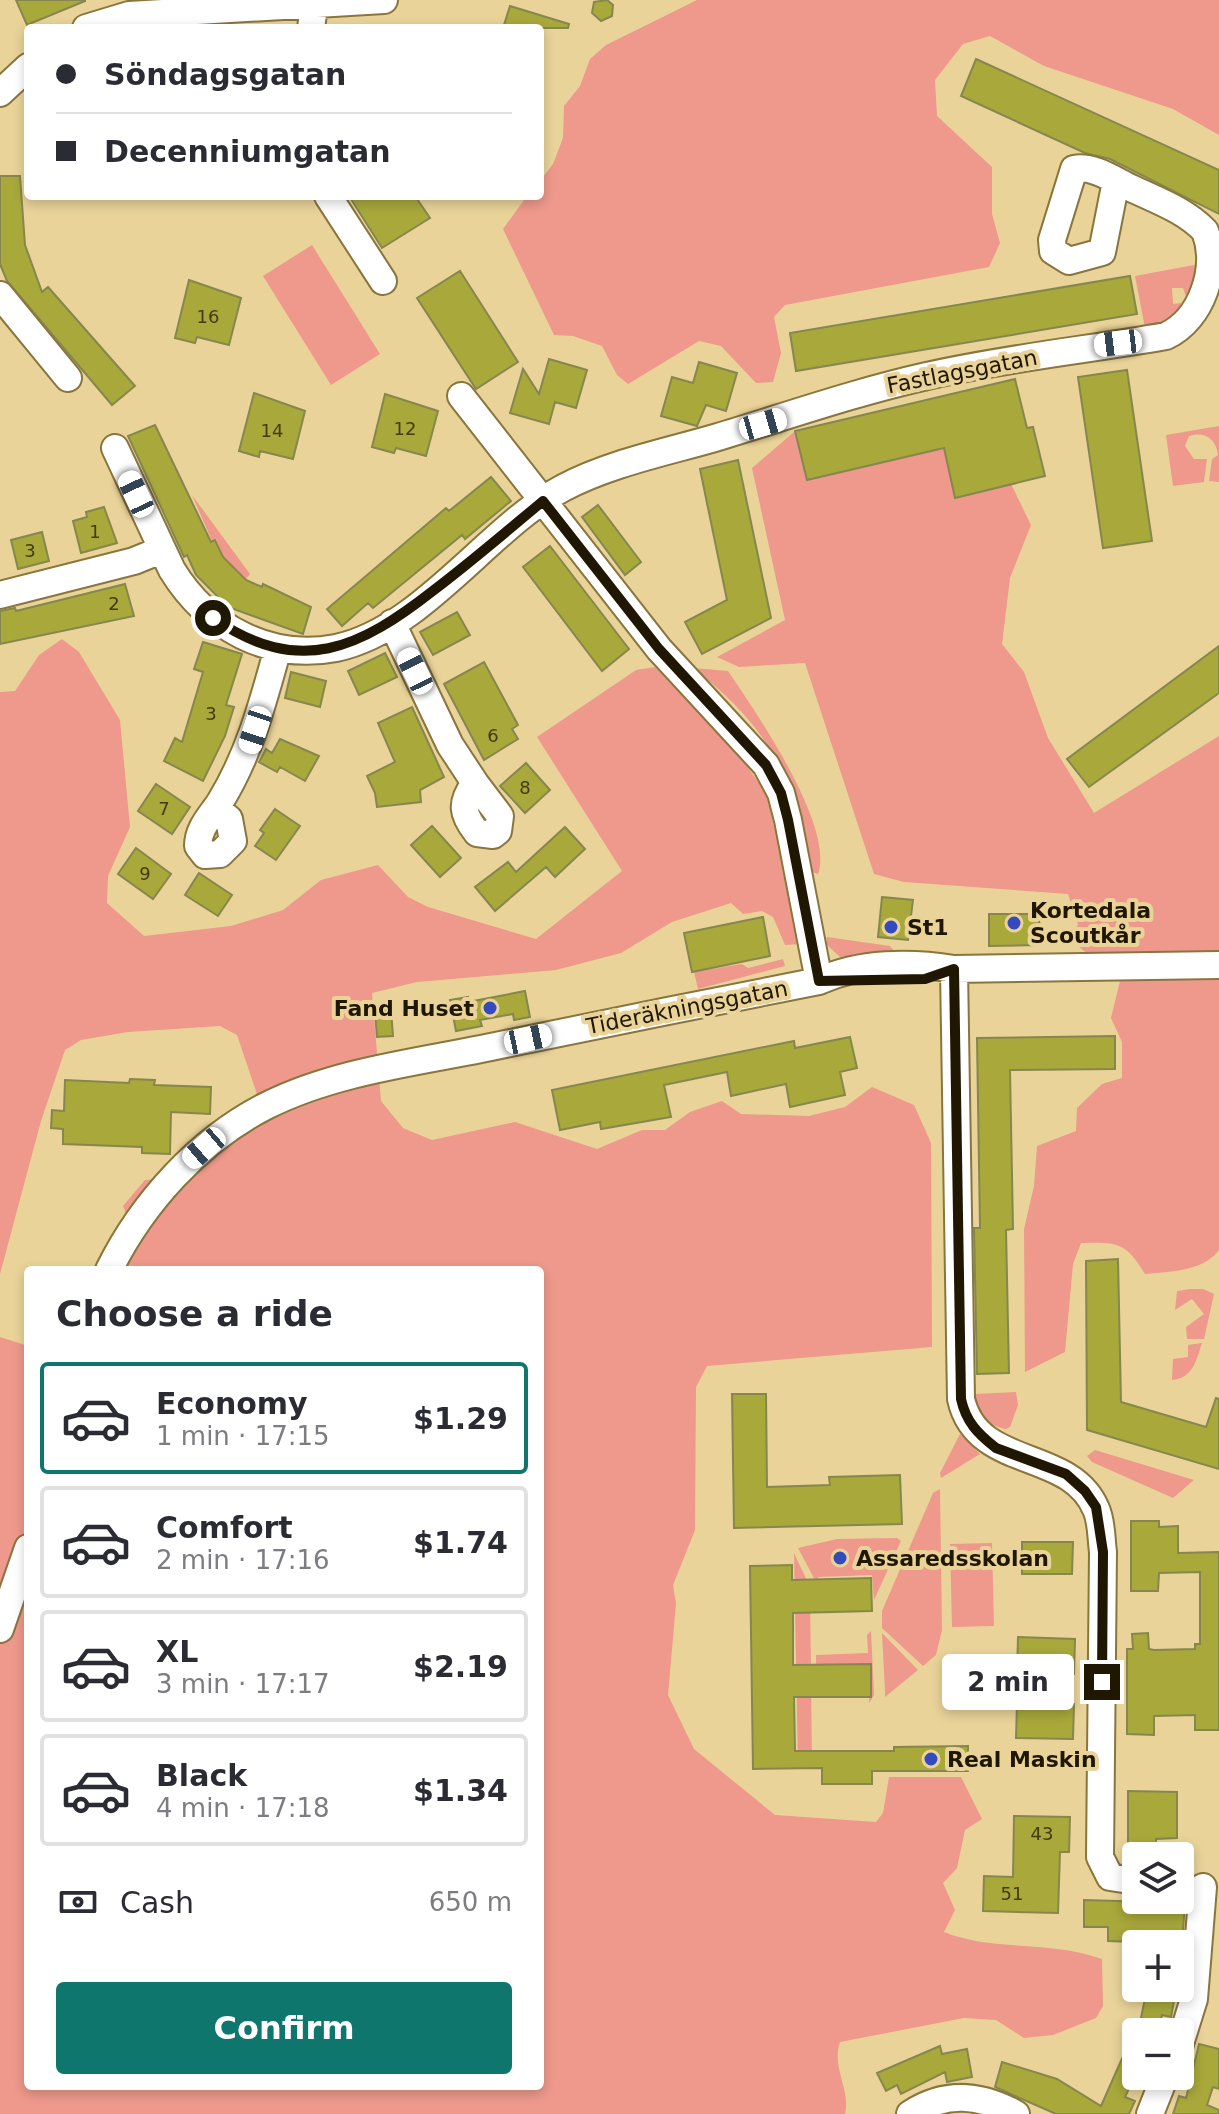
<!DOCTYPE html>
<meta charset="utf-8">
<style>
:root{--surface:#fff;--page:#f2f2f3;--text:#2b2b33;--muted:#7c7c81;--line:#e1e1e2;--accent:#0f766e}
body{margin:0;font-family:"DejaVu Sans",sans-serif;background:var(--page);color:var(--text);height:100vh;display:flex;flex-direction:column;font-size:30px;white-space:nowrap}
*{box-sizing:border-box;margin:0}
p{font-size:26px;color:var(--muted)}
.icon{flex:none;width:44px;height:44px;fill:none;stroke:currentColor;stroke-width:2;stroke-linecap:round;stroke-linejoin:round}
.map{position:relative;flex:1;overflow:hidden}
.side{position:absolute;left:24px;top:1266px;width:520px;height:824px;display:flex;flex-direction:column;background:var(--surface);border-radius:8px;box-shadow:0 4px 12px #0003}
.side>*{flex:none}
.guide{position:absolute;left:24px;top:24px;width:520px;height:176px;border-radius:8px;box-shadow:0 4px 12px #0003;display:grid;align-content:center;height:176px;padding:0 32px;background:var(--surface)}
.buttons{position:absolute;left:1122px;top:1842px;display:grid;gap:16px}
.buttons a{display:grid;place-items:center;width:72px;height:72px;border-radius:8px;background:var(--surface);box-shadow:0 4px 12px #0003;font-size:40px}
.end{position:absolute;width:36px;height:36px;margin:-18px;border:10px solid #201702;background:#fff;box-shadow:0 0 0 4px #fff}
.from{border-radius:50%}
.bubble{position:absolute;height:56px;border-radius:8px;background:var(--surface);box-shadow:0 4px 12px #0003;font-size:26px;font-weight:800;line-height:56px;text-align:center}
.car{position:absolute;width:24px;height:48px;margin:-24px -12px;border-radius:10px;box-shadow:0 0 6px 2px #0007;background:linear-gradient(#fff 24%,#345 0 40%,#fff 0 76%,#345 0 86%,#fff 0)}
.guide b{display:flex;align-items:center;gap:28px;height:76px;font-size:30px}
.guide b+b{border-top:2px solid var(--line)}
.guide i{width:20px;height:20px;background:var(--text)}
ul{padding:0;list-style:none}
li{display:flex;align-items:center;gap:24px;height:112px;margin:0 16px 12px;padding:0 16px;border:4px solid var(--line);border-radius:8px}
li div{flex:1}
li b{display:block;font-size:30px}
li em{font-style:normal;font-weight:800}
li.active{border-color:var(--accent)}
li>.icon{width:72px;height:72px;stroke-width:1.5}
h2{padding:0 32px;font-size:36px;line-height:96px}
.pay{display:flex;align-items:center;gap:20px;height:88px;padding:0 32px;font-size:30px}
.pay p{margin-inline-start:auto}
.primary-button{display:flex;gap:16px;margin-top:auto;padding:16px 32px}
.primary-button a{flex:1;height:92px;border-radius:8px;background:var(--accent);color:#fff;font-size:32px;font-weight:800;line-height:92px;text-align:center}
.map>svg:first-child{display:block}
.green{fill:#ee998c}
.building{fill:#a8a83b;stroke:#86874e;stroke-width:2}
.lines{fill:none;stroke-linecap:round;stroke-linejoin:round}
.minor-casing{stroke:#89753e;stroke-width:30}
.minor{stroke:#fff;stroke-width:26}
.route{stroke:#201702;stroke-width:10}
.poi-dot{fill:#354bbd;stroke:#e9d399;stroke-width:3}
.labels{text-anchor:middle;stroke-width:8;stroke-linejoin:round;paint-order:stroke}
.number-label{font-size:18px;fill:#423b10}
.street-label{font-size:22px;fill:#201702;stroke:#e9d399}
.poi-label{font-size:22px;font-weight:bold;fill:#201702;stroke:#e9d399;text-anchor:start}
</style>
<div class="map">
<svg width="1219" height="2114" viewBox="0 0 1219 2114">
<rect width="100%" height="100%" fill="#e9d399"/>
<path class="green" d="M697,0H1219V135L1173,109L1044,66L990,36L963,44L935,80L937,116L992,167V214L1000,243L989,267L785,305L774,317L781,353L773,382L756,383L721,346L699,341L628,384L617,375L602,346L573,336L554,335L503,229L527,196H540V181L553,164L563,138L564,106L580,86L590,59L606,45Z
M312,245L380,354L331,385L263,276Z
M1205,263L1189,306L1183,288H1172L1173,304L1181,303L1183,312L1169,321L1145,328L1135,276Z
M1219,426V482L1209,481L1212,459L1218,455C1216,438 1204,431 1189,436L1185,446L1194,459H1207L1204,482L1173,486L1166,435Z
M795,431L807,480L944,448L955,497L1011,484L1031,525L1010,578L1002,644L1024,672L1048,738L1094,813L1219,736V1250C1204,1271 1169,1272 1145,1274C1126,1242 1117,1242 1081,1243L1073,1264L1065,1352L1025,1372L1024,1229L1034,1186L1037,1146L1076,1131L1077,1108L1102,1084L1122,1078V1042L1111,1018L1126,956L1085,952L1068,937L1078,925L1068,894L904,882L874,874L805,663L739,667L717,657L785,620L752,468Z
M192,495L250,574L246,579L223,556L216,539L212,541Z
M62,639L79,652L120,720L130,827L108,876L107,903L144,936L231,926L283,910L321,880L378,865L408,897L428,907L536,939L622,871L537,737L636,670L655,667L742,759L766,793L775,830H779L799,944L785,945L773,917L762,911L743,914L731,903L672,922L621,953L556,970L417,982L372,993L381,1101L403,1128L432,1140L515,1122L597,1149L642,1130H665L690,1112L722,1101L741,1114L809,1116L845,1107L872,1087L914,1105L931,1143L932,1347L707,1366L696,1387L695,1530L673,1585L676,1603L668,1695L694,1749L775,1815L876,1822L883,1813L889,1777H961L982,1819L965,1830L957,1868L943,1883L955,1910L944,1932C994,1952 1051,1940 1102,1959L1103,2006L1096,2018L1053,2035L1024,2038L996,2020L964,2018L840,2042C831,2067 851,2090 845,2114H0V1337L28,1346V2086H540V1270H98L126,1214L123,1206L145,1180L157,1179L219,1119L259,1100L237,1035L220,1026L128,1032L81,1040L65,1050L41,1121L0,1274V692L15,691L39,655Z
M693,668L728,671C755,711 835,826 818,874L812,872C796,779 769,727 693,668Z
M827,937L890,946L897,954L840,957L826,944Z
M783,959L785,966L698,989L694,972L742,964L748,968Z
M1190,1289H1203L1214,1294L1204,1339H1187L1186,1327L1204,1314L1192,1299L1175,1310L1177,1291Z
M1202,1343C1196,1361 1193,1378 1172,1380L1173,1359L1188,1357V1345Z
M1016,1392L1018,1405L1010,1427L1006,1429C987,1426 978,1412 975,1394Z
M960,1434L980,1454L941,1478L940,1473Z
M1095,1450L1194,1480L1173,1498L1092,1462L1087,1456Z
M940,1489L942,1630L936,1655L923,1666L882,1628V1611L933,1493Z
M897,1538L901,1541L874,1600L872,1575L818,1577L819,1612L815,1580L798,1548L837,1539Z
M992,1543L994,1626L952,1627L950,1544Z
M794,1553L810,1587L812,1767L798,1768Z
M871,1631L874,1695L869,1703L871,1664H816V1655L868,1653L867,1635Z
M882,1633L918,1670L885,1697V1691Z"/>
<path class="building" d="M16,0H85V1L27,25Z
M607,0L613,5L612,16L601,21L592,13L594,2Z
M510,6L569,24L568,28H503Z
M976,59L1219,170V214L1110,159L1085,153L961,96Z
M0,176H20L25,245L42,292L48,287L135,386L112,405L7,281L0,264Z
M349,196H415L430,218L382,248Z
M460,271L518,362L476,389L417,298Z
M1130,276L1137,314L796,371L790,333Z
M189,280L241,298L229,345L197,337L195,343L175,338Z
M549,359L587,370L576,408L555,402L549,424L510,413L523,369L539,394Z
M699,362L737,373L726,411L706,405L697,426L661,416L672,377L693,383Z
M1127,370L1152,541L1103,548L1078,377Z
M1015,379L1027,428L1033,427L1045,476L955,498L944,448L807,480L795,431Z
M254,393L305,411L293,459L260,451L259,457L239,451Z
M385,394L438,411L426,456L396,448L394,453L372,447Z
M155,425L211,542L215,540L223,557L246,580L262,587L263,584L311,607L303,634L228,607L196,575L187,555L184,557L128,436Z
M738,460L771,618L702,654L685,622L727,600L700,469Z
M491,477L511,501L465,539L462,535L373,608L368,603L342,626L327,609L446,508L449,511Z
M598,505L641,562L625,575L582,517Z
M104,507L117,543L81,553L73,521L87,517L86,512Z
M42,532L49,561L18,569L11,540Z
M550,546L629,649L602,671L523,567Z
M125,584L134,616L0,644V611L15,608L16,611Z
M457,612L470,635L433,655L420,632Z
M203,642L242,654L226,705L234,707L225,736L203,781L164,761L175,738L182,742L203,672L194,669Z
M1219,646V693L1089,787L1067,759Z
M385,653L397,677L359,695L348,671Z
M484,662L518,725L512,729L518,739L484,760L444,684Z
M291,672L326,681L320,707L285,698Z
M412,707L444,777L420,790L421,802L377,807L375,793L367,776L395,762L378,723Z
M280,739L319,756L305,781L280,767L277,772L259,762L266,749L272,753Z
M526,763L550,790L525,813L500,786Z
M156,784L190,807L172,834L138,811Z
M275,809L300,826L276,860L255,846L264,833L260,830Z
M432,826L461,858L440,877L411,845Z
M565,827L585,849L555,877L546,867L495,911L475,887L508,862L516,872Z
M136,848L171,874L153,899L118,874Z
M199,873L232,895L218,916L185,895Z
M882,897L913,900L908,940L878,937Z
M989,914H1039L1040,945L989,946Z
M763,917L770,956L692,972L684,933Z
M525,991L530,1017L514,1020L513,1014L480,1020L482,1026L456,1031L450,1000L468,997V1002Z
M391,1010L393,1036L377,1037L375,1012Z
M1115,1036V1069L1010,1070L1013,1229L1006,1230L1009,1373L977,1374L974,1228H980L977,1038Z
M850,1037L857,1068L840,1072L845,1095L790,1107L786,1084L731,1096L727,1072L664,1085L671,1117L601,1129L600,1122L560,1130L552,1090L794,1041L795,1048Z
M130,1079L155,1080L154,1085L211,1087L210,1114L171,1112L170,1154L142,1153V1147L63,1144V1129L51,1128L52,1110L64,1111L65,1080L129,1083Z
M1118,1259L1121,1402L1206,1427L1216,1398L1219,1399V1469L1087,1430L1086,1261Z
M732,1394H766L767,1487L830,1485L829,1477L900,1475L902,1524L734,1528Z
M1131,1521H1159V1527L1178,1526V1553L1219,1552V1730H1195V1715L1154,1716V1735L1127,1734V1649H1133L1132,1634L1148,1633L1149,1649L1154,1650L1195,1649V1644H1200V1572L1159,1573L1158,1591H1131Z
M1022,1542H1073L1072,1574H1022Z
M792,1565V1580L871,1578L872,1611L793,1613V1665L871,1664V1697H794L795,1751H894V1747L968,1746V1771H872V1784H822V1768L753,1769L750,1566Z
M1018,1637L1075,1639L1074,1674L1017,1673Z
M1017,1702L1074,1704L1073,1739L1016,1738Z
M1128,1791L1177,1792V1838L1156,1839L1155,1856H1128Z
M1014,1816L1070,1817L1069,1852H1060L1058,1913L983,1911L984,1876L1013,1877Z
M1084,1900L1185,1903L1183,1931H1160V1943L1108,1941V1927H1084Z
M1147,1988L1176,1991L1171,2017L1162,2015L1159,2027L1140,2023Z
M1136,2027V2074L1125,2097L1135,2101L1129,2114H1056L995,2087L1002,2062L1057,2079L1101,2106Z
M1199,2044L1219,2049V2089L1213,2087L1207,2105L1219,2110V2114H1173L1179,2096L1186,2098Z
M940,2046L942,2054L967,2049L972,2077L947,2082L945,2072L901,2094L897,2085L886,2091L877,2073Z"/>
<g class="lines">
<defs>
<path id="minor" d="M86,28L129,15L384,0
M311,28L315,0
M0,93L28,67
M328,196L383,281
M0,295L68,378
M461,396L659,649L766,765L781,793L788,820L819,981
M115,448L172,570C207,627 269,661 336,648C422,630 488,528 563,488C610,463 667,452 718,437C787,416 856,392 927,376C1006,358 1087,350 1166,336C1202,319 1219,268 1205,231C1185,210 1156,200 1131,188C1114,180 1093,165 1074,169L1052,240L1053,251L1069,261L1102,252L1116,181
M0,595L134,561L161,550
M392,623L450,745L475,783C460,803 462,814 477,833L493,835L498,831L500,816L475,783
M216,808L229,819L233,841L220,854L205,855L198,846C198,828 211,816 220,802C250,753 263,702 278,648
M954,969L961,1399C977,1471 1070,1447 1096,1509C1102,1522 1101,1538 1103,1552L1100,1857L1110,1877L1136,1881
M109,1270C142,1203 199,1140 266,1106C331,1073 410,1063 481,1049C594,1026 706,1003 819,981C860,962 911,962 954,969L1219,965
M0,1629L28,1548
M1180,2044L1194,1999L1203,1887
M910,2114C945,2091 980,2094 1016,2114
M1150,2114L1165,2076"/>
</defs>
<use href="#minor" class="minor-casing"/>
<use href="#minor" class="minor"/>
</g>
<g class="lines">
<path class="route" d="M213,618C300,678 360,648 434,590C471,562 507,531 543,501L659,649L766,765L781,793L788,820L819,981L925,979L954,969L961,1399C966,1422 978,1434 996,1448L1066,1474L1085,1491L1096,1507L1103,1552L1102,1682"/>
</g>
<g class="poi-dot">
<circle cx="1014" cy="923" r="8"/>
<circle cx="891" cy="927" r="8"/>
<circle cx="490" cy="1008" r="8"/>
<circle cx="840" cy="1558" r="8"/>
<circle cx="931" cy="1759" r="8"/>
</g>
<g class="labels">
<g class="number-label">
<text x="208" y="323">16</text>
<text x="405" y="435">12</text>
<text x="272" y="437">14</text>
<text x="95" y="538">1</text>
<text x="30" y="557">3</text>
<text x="114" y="610">2</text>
<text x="211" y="720">3</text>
<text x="493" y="742">6</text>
<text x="525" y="794">8</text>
<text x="164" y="815">7</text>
<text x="145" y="880">9</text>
<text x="1042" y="1840">43</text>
<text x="1012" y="1900">51</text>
</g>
<g class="street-label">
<text transform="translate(962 371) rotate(-11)" y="8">Fastlagsgatan</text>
<text transform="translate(687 1007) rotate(-11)" y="8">Tideräkningsgatan</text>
</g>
<g class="poi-label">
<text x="1030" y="918">Kortedala<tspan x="1030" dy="25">Scoutkår</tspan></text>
<text x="907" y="935">St1</text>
<text x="474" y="1016" text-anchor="end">Fand Huset</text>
<text x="856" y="1566">Assaredsskolan</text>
<text x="947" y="1767">Real Maskin</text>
</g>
</g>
</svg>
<div class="buttons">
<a><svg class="icon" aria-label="layers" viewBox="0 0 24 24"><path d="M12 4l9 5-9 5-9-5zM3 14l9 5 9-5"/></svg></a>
<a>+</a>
<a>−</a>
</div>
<i class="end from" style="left:213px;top:618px"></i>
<i class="end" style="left:1102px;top:1682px"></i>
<div class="bubble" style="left:942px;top:1654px;width:132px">2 min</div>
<i class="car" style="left:1118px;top:343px;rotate:263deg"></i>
<i class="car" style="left:763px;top:424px;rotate:74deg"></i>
<i class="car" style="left:136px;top:494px;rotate:335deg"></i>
<i class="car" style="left:415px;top:671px;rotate:334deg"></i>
<i class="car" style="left:255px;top:730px;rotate:198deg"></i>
<i class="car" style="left:528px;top:1039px;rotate:78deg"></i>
<i class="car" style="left:204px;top:1148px;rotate:229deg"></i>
<div class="guide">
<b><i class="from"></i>Söndagsgatan</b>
<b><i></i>Decenniumgatan</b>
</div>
<section class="side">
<h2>Choose a ride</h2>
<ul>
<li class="active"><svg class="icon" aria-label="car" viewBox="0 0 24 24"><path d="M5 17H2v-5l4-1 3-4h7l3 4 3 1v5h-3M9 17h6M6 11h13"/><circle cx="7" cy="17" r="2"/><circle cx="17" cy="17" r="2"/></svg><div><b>Economy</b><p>1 min · 17:15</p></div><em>$1.29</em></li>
<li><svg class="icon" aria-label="car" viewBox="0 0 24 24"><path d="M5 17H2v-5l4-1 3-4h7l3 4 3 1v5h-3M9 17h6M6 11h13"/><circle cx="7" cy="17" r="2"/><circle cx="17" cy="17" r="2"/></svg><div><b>Comfort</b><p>2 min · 17:16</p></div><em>$1.74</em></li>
<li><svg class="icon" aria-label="car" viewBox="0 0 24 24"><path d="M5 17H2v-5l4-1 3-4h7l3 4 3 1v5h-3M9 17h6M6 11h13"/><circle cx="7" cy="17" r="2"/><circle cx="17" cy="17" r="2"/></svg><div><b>XL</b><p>3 min · 17:17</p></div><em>$2.19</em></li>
<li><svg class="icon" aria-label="car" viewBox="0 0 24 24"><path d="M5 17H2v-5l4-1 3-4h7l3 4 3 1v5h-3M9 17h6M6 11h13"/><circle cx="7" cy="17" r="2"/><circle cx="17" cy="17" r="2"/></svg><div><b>Black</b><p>4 min · 17:18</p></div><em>$1.34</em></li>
</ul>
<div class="pay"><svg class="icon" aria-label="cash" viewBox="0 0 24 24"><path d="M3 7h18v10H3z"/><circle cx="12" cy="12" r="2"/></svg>Cash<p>650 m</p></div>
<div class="primary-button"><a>Confirm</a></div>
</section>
</div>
